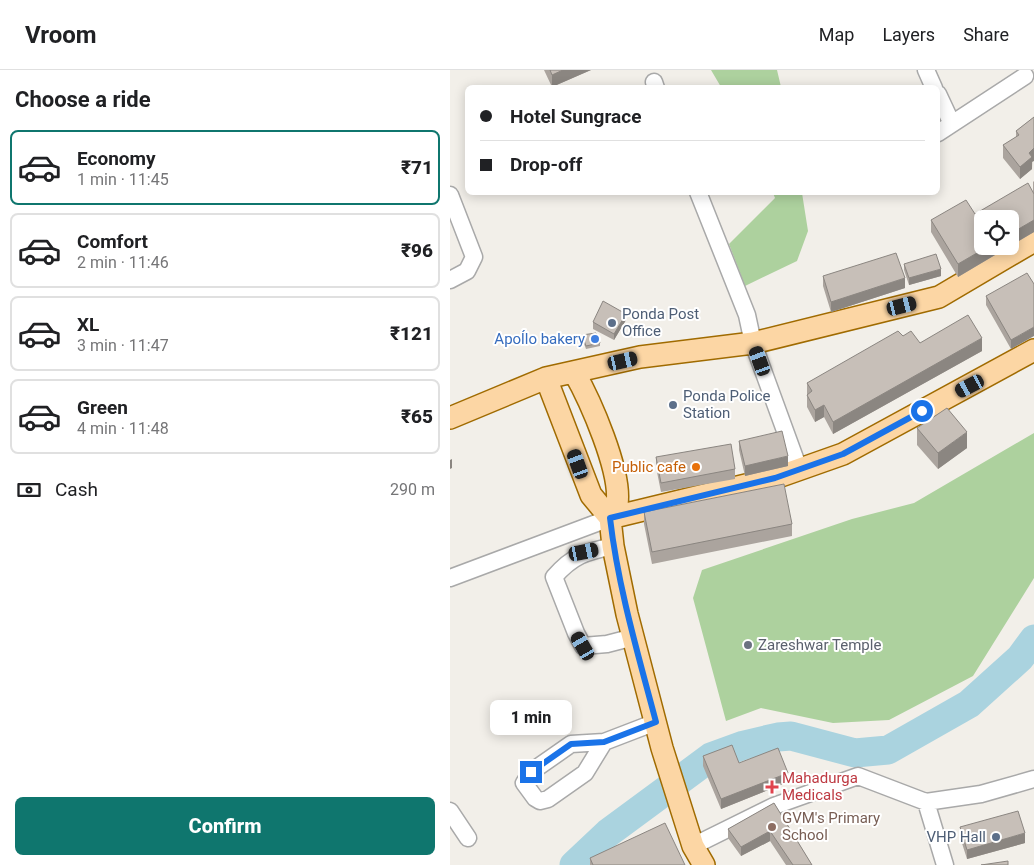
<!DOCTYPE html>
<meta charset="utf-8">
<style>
:root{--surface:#fff;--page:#f6f6f6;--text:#202124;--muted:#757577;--line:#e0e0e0;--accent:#0f766e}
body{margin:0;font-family:Roboto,sans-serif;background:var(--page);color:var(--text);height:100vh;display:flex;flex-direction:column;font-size:19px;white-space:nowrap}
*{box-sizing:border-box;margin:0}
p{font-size:16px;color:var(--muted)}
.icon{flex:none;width:28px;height:28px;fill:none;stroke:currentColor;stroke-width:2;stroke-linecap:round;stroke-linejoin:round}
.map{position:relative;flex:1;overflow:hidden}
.details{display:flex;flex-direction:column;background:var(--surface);width:450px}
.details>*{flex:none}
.top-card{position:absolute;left:15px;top:15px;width:475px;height:110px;border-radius:8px;box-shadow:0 2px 12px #0003;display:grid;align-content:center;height:110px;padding:0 15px;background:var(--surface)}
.fabs{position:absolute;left:524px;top:140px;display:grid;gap:10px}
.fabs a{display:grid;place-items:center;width:45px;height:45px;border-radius:8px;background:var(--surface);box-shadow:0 2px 12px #0003;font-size:25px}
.end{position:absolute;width:22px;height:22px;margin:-11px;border:6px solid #1a73e8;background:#fff;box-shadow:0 0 0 2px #fff}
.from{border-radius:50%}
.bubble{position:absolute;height:35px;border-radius:8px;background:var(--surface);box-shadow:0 2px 12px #0003;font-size:16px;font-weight:800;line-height:35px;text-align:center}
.car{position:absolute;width:15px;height:30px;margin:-15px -8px;border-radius:6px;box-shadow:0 0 4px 1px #0007;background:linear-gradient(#222 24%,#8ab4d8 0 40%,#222 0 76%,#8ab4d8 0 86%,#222 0)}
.top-card b{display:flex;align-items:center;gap:18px;height:48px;font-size:19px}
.top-card b+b{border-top:1px solid var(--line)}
.top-card i{width:12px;height:12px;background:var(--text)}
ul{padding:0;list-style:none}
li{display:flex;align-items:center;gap:15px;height:75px;margin:0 10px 8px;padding:0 5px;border:2px solid var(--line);border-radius:8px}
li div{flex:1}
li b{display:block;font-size:19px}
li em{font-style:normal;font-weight:800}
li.selected{border-color:var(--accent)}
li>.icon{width:45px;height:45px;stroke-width:1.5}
h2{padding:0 15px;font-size:22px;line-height:60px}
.pay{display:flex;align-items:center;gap:12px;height:55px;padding:0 15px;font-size:19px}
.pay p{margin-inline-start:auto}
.cta{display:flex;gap:10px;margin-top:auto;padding:10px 15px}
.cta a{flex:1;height:58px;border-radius:8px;background:var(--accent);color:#fff;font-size:20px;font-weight:800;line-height:58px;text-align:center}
header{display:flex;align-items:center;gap:30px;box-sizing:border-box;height:70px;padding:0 25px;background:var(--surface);border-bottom:1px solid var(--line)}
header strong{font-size:24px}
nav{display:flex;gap:28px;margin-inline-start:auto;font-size:18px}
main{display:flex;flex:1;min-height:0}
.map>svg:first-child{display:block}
.forest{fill:#add19e}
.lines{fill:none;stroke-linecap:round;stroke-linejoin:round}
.river{stroke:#aad3df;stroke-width:29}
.minor-casing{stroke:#a9a9a9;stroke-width:19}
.major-casing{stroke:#a06b00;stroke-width:24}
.minor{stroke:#fff;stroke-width:16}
.major{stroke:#fcd6a4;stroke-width:21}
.wall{fill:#aba49e}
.shaded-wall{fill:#8b8681}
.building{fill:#c7bfb8;stroke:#8b8681}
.route{stroke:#1a73e8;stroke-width:6}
.service-dot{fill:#5c6f8a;stroke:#fff;stroke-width:2}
.shop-dot{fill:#3f7fe0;stroke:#fff;stroke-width:2}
.food-dot{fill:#e8710a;stroke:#fff;stroke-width:2}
.worship-dot{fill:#6b7280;stroke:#fff;stroke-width:2}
.health-dot{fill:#e0444e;stroke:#fff;stroke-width:2}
.education-dot{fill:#8d6e63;stroke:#fff;stroke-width:2}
.labels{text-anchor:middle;stroke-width:4;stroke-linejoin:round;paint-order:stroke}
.service-label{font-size:15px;fill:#4e5e75;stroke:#fff;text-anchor:start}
.shop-label{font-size:15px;fill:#366cbe;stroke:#fff;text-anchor:end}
.food-label{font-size:15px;fill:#c56008;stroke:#fff;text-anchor:end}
.worship-label{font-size:15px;fill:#5b616d;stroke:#fff;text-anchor:start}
.health-label{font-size:15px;fill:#be3a42;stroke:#fff;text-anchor:start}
.education-label{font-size:15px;fill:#785e54;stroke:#fff;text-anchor:start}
</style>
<header>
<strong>Vroom</strong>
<nav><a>Map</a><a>Layers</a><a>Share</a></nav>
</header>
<main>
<section class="details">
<h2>Choose a ride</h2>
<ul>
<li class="selected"><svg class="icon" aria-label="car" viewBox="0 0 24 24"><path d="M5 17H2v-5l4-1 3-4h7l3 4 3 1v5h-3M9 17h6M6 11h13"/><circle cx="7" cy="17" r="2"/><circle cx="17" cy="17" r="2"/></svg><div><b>Economy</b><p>1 min · 11:45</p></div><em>₹71</em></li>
<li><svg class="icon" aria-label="car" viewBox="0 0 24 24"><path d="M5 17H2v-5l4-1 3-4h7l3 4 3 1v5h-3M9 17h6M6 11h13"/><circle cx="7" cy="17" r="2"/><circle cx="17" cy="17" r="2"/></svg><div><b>Comfort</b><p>2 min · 11:46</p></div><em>₹96</em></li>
<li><svg class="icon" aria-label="car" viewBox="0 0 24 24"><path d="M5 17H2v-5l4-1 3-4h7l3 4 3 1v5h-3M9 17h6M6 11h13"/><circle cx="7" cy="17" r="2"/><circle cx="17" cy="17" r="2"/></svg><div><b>XL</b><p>3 min · 11:47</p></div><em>₹121</em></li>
<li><svg class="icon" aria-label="car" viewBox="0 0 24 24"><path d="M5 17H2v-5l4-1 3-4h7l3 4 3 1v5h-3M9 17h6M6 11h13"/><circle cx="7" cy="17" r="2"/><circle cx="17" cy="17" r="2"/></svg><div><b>Green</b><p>4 min · 11:48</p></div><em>₹65</em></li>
</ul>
<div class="pay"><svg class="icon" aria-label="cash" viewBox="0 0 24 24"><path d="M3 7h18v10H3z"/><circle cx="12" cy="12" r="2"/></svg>Cash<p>290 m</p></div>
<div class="cta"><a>Confirm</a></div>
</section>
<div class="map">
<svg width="584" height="795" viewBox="0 0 584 795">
<rect width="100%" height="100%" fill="#f2efe9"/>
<path class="forest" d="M261,0H327L331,17H271Z
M323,123H352L358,161L347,191L295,216L279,174L325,128Z
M584,363V508L523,606L439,650L383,653L311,638L276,651L243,528L252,500L402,449L464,433Z"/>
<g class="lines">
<path class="river" d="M124,795L158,763L261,687L294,675L328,667L341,666L405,683L438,680L519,634L570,588L584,569"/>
<defs>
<path id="minor" d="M476,0L484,18
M204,12L206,18
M488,24L502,54
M488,63L575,6
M248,122L297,245L303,273L349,399
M0,125L24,187L17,201L0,210
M163,476C136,482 123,485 104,507L126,563L133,576L157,574L184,567
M0,508L160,448
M154,672L121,674L81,702L74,713L85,728L90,731L98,729L135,703L154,672L206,652
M476,732L495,795
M0,741L18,768
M243,776L324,736L408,706L476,732L531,724L584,709"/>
<path id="major" d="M124,302C140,330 172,402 167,434C166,439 162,444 160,448
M96,308L141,425L160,448L163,476L177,544L212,678L243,776L254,795
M0,348L96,308L190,287L303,273L489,227L584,171
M160,448L325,408L393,384L584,280"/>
</defs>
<use href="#minor" class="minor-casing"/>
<use href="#major" class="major-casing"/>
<use href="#minor" class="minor"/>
<use href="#major" class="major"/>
</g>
<path class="wall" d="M94,0H141L102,17Z
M584,47L582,99L570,109L553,88V75L566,67V61Z
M584,111V162L508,207L481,162V150L525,144L583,122V112Z
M454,194L491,206L459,215L454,200Z
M373,206L455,218L381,242L373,216Z
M584,214L561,279L536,235V226Z
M176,250L164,270L143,259V252Z
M132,265L150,273V276L136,279L132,268Z
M453,266L470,273L532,281L383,364L374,347L365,352L357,337V313Z
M467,358L517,378L488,399L467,375Z
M289,371L338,396L295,406L289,380Z
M206,387L285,399V409L211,422L206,397Z
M194,442L342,454V466L202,494L194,454Z
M253,686L289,693L338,712L271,739L253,696Z
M324,733L362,795H336L320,771L291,786L278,768V759Z
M510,757L575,773L517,789L510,767Z
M140,788L235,795H140Z"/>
<path class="shaded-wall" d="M113,0H141L102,17V5Z
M584,78V91L582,92V99L570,109V97L579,83Z
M584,150V162L560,176V164Z
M539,176H560L508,207V194Z
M491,199V206L459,215V208Z
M455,208V218L381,242V232Z
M176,244V250L164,270V264Z
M584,257V266L561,279V270Z
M532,268V281L383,364V352Z
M374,335V347L365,352V340Z
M517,362V378L488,399V383Z
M338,386V396L295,406V396Z
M2,389V398L0,399V390Z
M338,703V712L271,739V729Z
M320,761V771L291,786V777Z
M575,763V773L517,789V780Z"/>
<path class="building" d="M100,0H113L102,5Z
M584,47V78L579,83L582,87L570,97L553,75L569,65L566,61Z
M578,113L584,124V150L560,164V149H532V176H539L508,194L481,150L516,130L525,144Z
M446,183L455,208L381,232L373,206Z
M486,184L491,199L459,208L454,194Z
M577,203L584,214V257L561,270L536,226Z
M153,231L176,244L164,264L143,252Z
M518,245L532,268L383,352L374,335L365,340L357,325L362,321L357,313L448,261L453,266L461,261L470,273Z
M146,263L150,273L136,276L132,265Z
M497,338L517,362L488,383L467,358Z
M332,361L338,386L295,396L289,371Z
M281,374L285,399L211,413L206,387Z
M334,414L342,454L202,482L194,442Z
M282,675L289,693L328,678L338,703L271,729L253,686Z
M324,733L362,795H343L320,761L291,777L278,759Z
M568,741L575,763L517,780L510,757Z
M215,753L235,795H143L140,788Z
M558,791V795H531Z"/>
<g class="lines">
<path class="route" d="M81,702L121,674L154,672L206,652C188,584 168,517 160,448L325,408L393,384L472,341"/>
</g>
<g class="service-dot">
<circle cx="162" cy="253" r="5"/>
<circle cx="223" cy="335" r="5"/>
<circle cx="546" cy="767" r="5"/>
</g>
<circle class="shop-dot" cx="145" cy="269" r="5"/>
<circle class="food-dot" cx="246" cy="397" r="5"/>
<circle class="worship-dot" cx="298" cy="575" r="5"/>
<path class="health-dot" d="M319.5 709.5h5v5h5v5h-5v5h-5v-5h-5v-5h5z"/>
<circle class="education-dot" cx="322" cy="757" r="5"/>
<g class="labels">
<g class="service-label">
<text x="172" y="249">Ponda Post<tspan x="172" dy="17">Office</tspan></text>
<text x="233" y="331">Ponda Police<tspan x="233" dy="17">Station</tspan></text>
<text x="536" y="772" text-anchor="end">VHP Hall</text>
</g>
<g class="shop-label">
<text x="135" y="274">Apoĺlo bakery</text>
</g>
<g class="food-label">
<text x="236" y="402">Public cafe</text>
</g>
<g class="worship-label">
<text x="308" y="580">Zareshwar Temple</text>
</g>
<g class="health-label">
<text x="332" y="713">Mahadurga<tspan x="332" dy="17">Medicals</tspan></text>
</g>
<g class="education-label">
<text x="332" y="753">GVM's Primary<tspan x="332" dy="17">School</tspan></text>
</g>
</g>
</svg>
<div class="fabs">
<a><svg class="icon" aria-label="locate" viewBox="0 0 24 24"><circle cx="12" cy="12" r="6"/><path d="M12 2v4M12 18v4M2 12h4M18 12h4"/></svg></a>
</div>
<i class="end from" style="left:472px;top:341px"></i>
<i class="end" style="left:81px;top:702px"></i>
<div class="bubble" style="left:40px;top:630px;width:82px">1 min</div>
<i class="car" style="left:452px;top:236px;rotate:76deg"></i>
<i class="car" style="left:173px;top:291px;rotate:77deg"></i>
<i class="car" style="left:310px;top:291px;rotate:340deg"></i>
<i class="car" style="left:520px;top:316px;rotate:242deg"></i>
<i class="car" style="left:128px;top:394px;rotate:340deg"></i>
<i class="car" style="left:134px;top:482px;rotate:79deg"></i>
<i class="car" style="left:133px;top:576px;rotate:330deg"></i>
<div class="top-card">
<b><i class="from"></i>Hotel Sungrace</b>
<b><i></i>Drop-off</b>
</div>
</div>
</main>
